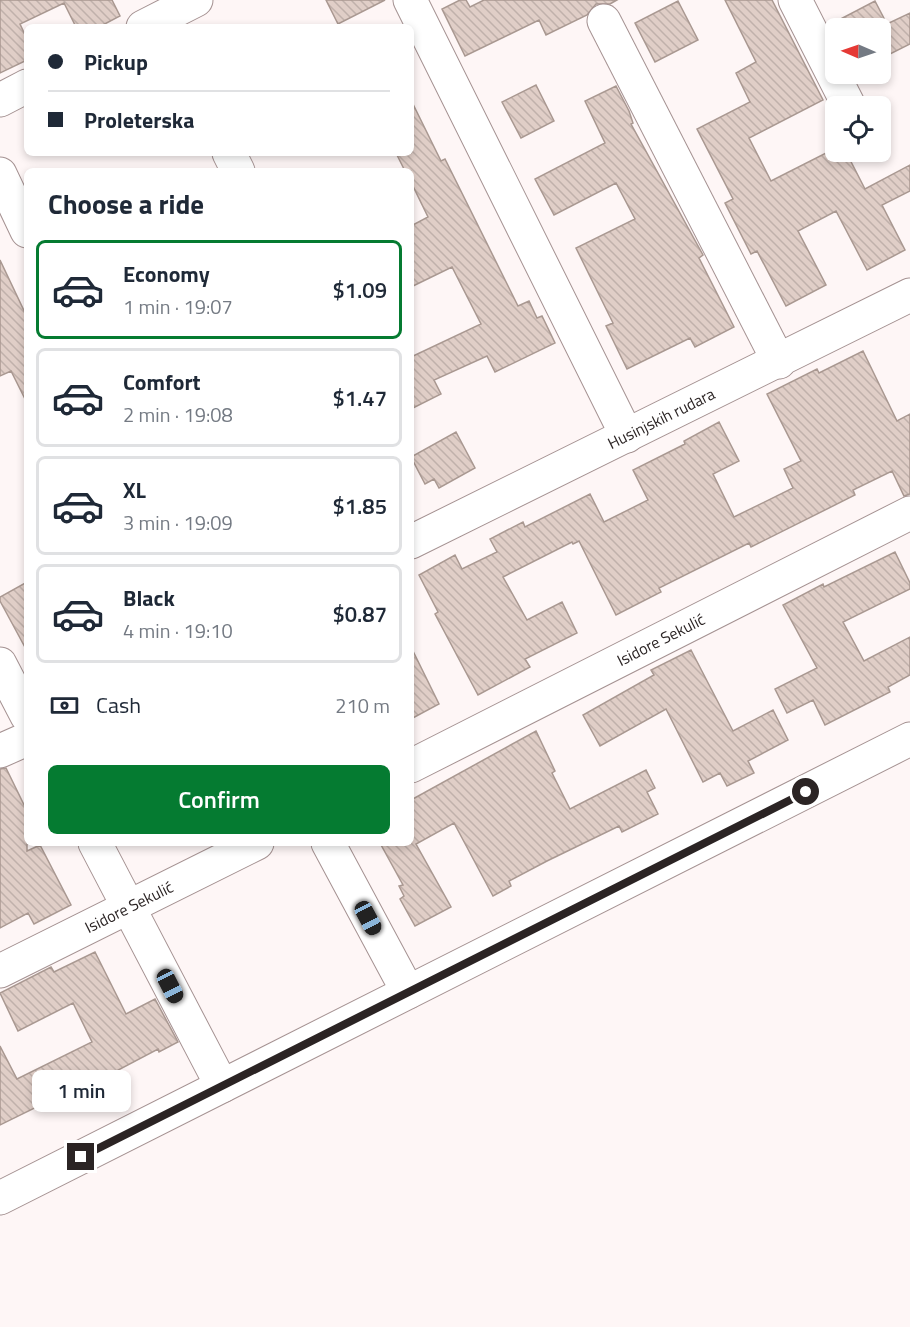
<!DOCTYPE html>
<meta charset="utf-8">
<style>
:root{--surface:#fff;--page:#f2f2f3;--text:#1f2937;--muted:#747a83;--line:#e0e1e3;--accent:#057b31}
body{margin:0;font-family:"Titillium Web",sans-serif;background:var(--page);color:var(--text);height:100vh;display:flex;flex-direction:column;font-size:22px;white-space:nowrap}
*{box-sizing:border-box;margin:0}
p{font-size:20px;color:var(--muted)}
.icon{flex:none;width:33px;height:33px;fill:none;stroke:currentColor;stroke-width:2;stroke-linecap:round;stroke-linejoin:round}
.map{position:relative;flex:1;overflow:hidden}
.side{position:absolute;left:24px;top:168px;width:390px;height:678px;display:flex;flex-direction:column;background:var(--surface);border-radius:9px;box-shadow:0 3px 9px #0003}
.side>*{flex:none}
.hud{position:absolute;left:24px;top:24px;width:390px;height:132px;border-radius:9px;box-shadow:0 3px 9px #0003;display:grid;align-content:center;height:132px;padding:0 24px;background:var(--surface)}
.needle{width:39px;rotate:272deg}
.buttons{position:absolute;left:825px;top:18px;display:grid;gap:12px}
.buttons a{display:grid;place-items:center;width:66px;height:66px;border-radius:9px;background:var(--surface);box-shadow:0 3px 9px #0003;font-size:30px}
.end{position:absolute;width:27px;height:27px;margin:-14px;border:8px solid #2b2424;background:#fff;box-shadow:0 0 0 3px #fff}
.from{border-radius:50%}
.bubble{position:absolute;height:42px;border-radius:9px;background:var(--surface);box-shadow:0 3px 9px #0003;font-size:20px;font-weight:600;line-height:42px;text-align:center}
.car{position:absolute;width:18px;height:36px;margin:-18px -9px;border-radius:8px;box-shadow:0 0 4px 2px #0007;background:linear-gradient(#222 24%,#8ab4d8 0 40%,#222 0 76%,#8ab4d8 0 86%,#222 0)}
.hud b{display:flex;align-items:center;gap:21px;height:57px;font-size:22px}
.hud b+b{border-top:2px solid var(--line)}
.hud i{width:15px;height:15px;background:var(--text)}
ul{padding:0;list-style:none}
li{display:flex;align-items:center;gap:18px;height:99px;margin:0 12px 9px;padding:0 12px;border:3px solid var(--line);border-radius:9px}
li div{flex:1}
li b{display:block;font-size:22px}
li em{font-style:normal;font-weight:600}
li.on{border-color:var(--accent)}
li>.icon{width:54px;height:54px;stroke-width:1.5}
h2{padding:0 24px;font-size:27px;line-height:72px}
.pay{display:flex;align-items:center;gap:15px;height:66px;padding:0 24px;font-size:22px}
.pay p{margin-inline-start:auto}
.primary-button{display:flex;gap:12px;margin-top:auto;padding:12px 24px}
.primary-button a{flex:1;height:69px;border-radius:9px;background:var(--accent);color:#fff;font-size:24px;font-weight:600;line-height:69px;text-align:center}
.map>svg:first-child{display:block}
.building{fill:url(#building-back-hatch);stroke:#a99891;stroke-width:1.5}
.lines{fill:none;stroke-linecap:round;stroke-linejoin:round}
.minor-casing{stroke:#a59292;stroke-width:35}
.minor{stroke:#fff;stroke-width:33}
.route{stroke:#2b2424;stroke-width:8}
.labels{text-anchor:middle;stroke-width:4.5;stroke-linejoin:round;paint-order:stroke}
.street-label{font-size:16px;fill:#2b2424;stroke:#fff}
</style>
<div class="map">
<svg width="910" height="1327" viewBox="0 0 910 1327">
<defs>
<pattern id="building-back-hatch" width="6" height="6" patternUnits="userSpaceOnUse" patternTransform="scale(1.5)"><rect width="6" height="6" fill="#e0cec7"/><path d="M-1 5l2 2M0 0l6 6M5-1l2 2" fill="none" stroke="#c0b1ab"/></pattern>
</defs>
<rect width="100%" height="100%" fill="#fef6f6"/>
<path class="building" d="M0,0H112L120,16L99,27H76L64,3L20,24L27,39V60L0,73Z
M326,0H385L338,24Z
M460,0H466L470,7L484,0H617L610,4H596L587,15L546,35L539,20L465,56L442,9Z
M725,0H772L823,100L749,138L771,181L828,152H846L865,189L910,165V191L882,205L905,250L867,270L836,211L798,231L826,285L786,306L757,251L751,254L725,203L733,199L697,129L750,102L736,73L756,62Z
M678,1L698,40L655,62L635,23Z
M875,1L887,24L910,13V44L880,59V28H831L829,25Z
M536,85L554,121L521,138L502,102Z
M616,86L629,111L633,123L631,124L703,255L699,258L734,327L695,347L690,338L627,369L606,326L613,323L576,248L635,219L616,183L554,215L535,179L605,143L585,101Z
M411,100L441,161L445,159L518,306L529,301L537,318L542,316L555,343L495,372L487,356L434,380L441,394L411,409V357L481,324L452,267L411,287V226L428,217L411,182V171H405L396,153H411Z
M0,260L27,317V403L11,371L0,376Z
M863,351L897,421L910,414V494L904,496L892,471L853,490L855,495L751,547L749,543L659,588L661,592L616,615L579,541L573,544L572,542L503,577L527,620L562,602L577,633L525,659L530,667L478,695L435,614L438,612L419,575L455,555L462,569L497,552L490,539L523,522L525,527L590,494L604,522L648,500L633,470L685,444L684,441L719,422L739,461L713,474L734,517L793,488L784,469L801,461L767,394L817,369L819,373Z
M456,432L475,468L439,488L434,479L425,484L411,457Z
M895,552L910,583V589L843,622L864,661L910,637V675L888,687L890,692L825,725L813,700L787,713L775,689L817,668L783,605L823,584L824,587Z
M27,582V651L0,601V597Z
M411,647L439,704L411,719Z
M691,650L733,731L773,710L788,740L748,761L754,773L727,786L720,773L703,782L666,709L600,746L583,715L654,675L651,670Z
M536,731L555,771L552,773L570,809L646,770L655,788L647,792L658,814L622,832L619,826L547,861L509,881L511,886L493,896L454,823L416,844L451,907L415,926L400,899L404,896L399,886L403,885L380,843H411V800Z
M6,768L27,811V851L40,845L71,905L34,924L28,913L0,928V769Z
M95,952L126,1014L155,999L178,1042L159,1052L158,1049L69,1096L67,1092L0,1125V1046L17,1079L92,1042L73,1003L18,1031L0,993L51,967L54,972Z"/>
<g class="lines">
<defs>
<g id="minor">
<path d="M410,0L627,436"/>
<path d="M795,0L849,106"/>
<path d="M604,21L779,362"/>
<path d="M143,27L196,0"/>
<path d="M0,100L27,86"/>
<path d="M229,153L238,171"/>
<path d="M0,174L27,231"/>
<path id="s1" d="M411,542L910,295"/>
<path d="M0,664L27,716"/>
<path d="M0,751L27,739"/>
<path id="s2" d="M411,766L910,513"/>
<path d="M95,843L222,1086"/>
<path d="M328,843L408,992"/>
<path id="s3" d="M0,971L257,843"/>
<path d="M0,1198L910,739"/>
</g>
</defs>
<use href="#minor" class="minor-casing"/>
<use href="#minor" class="minor"/>
</g>
<g class="lines">
<path class="route" d="M81,1157L806,792"/>
</g>
<g class="labels">
<g class="street-label">
<text dy="6" stroke="none"><textPath href="#s1" startOffset="279">Husinjskih rudara</textPath></text>
<text dy="6" stroke="none"><textPath href="#s2" startOffset="280">Isidore Sekulić</textPath></text>
<text dy="6" stroke="none"><textPath href="#s3" startOffset="144">Isidore Sekulić</textPath></text>
</g>
</g>
</svg>
<div class="buttons">
<a><svg class="needle" viewBox="-14 -14 28 28"><path d="M0-13l5 13h-10z" fill="#e53935"/><path d="M0 13l5-13h-10z" fill="#747a83"/></svg></a>
<a><svg class="icon" aria-label="locate" viewBox="0 0 24 24"><circle cx="12" cy="12" r="6"/><path d="M12 2v4M12 18v4M2 12h4M18 12h4"/></svg></a>
</div>
<i class="end from" style="left:806px;top:792px"></i>
<i class="end" style="left:81px;top:1157px"></i>
<div class="bubble" style="left:32px;top:1070px;width:99px">1 min</div>
<i class="car" style="left:368px;top:918px;rotate:152deg"></i>
<i class="car" style="left:170px;top:986px;rotate:153deg"></i>
<div class="hud">
<b><i class="from"></i>Pickup</b>
<b><i></i>Proleterska</b>
</div>
<section class="side">
<h2>Choose a ride</h2>
<ul>
<li class="on"><svg class="icon" aria-label="car" viewBox="0 0 24 24"><path d="M5 17H2v-5l4-1 3-4h7l3 4 3 1v5h-3M9 17h6M6 11h13"/><circle cx="7" cy="17" r="2"/><circle cx="17" cy="17" r="2"/></svg><div><b>Economy</b><p>1 min · 19:07</p></div><em>$1.09</em></li>
<li><svg class="icon" aria-label="car" viewBox="0 0 24 24"><path d="M5 17H2v-5l4-1 3-4h7l3 4 3 1v5h-3M9 17h6M6 11h13"/><circle cx="7" cy="17" r="2"/><circle cx="17" cy="17" r="2"/></svg><div><b>Comfort</b><p>2 min · 19:08</p></div><em>$1.47</em></li>
<li><svg class="icon" aria-label="car" viewBox="0 0 24 24"><path d="M5 17H2v-5l4-1 3-4h7l3 4 3 1v5h-3M9 17h6M6 11h13"/><circle cx="7" cy="17" r="2"/><circle cx="17" cy="17" r="2"/></svg><div><b>XL</b><p>3 min · 19:09</p></div><em>$1.85</em></li>
<li><svg class="icon" aria-label="car" viewBox="0 0 24 24"><path d="M5 17H2v-5l4-1 3-4h7l3 4 3 1v5h-3M9 17h6M6 11h13"/><circle cx="7" cy="17" r="2"/><circle cx="17" cy="17" r="2"/></svg><div><b>Black</b><p>4 min · 19:10</p></div><em>$0.87</em></li>
</ul>
<div class="pay"><svg class="icon" aria-label="cash" viewBox="0 0 24 24"><path d="M3 7h18v10H3z"/><circle cx="12" cy="12" r="2"/></svg>Cash<p>210 m</p></div>
<div class="primary-button"><a>Confirm</a></div>
</section>
</div>
